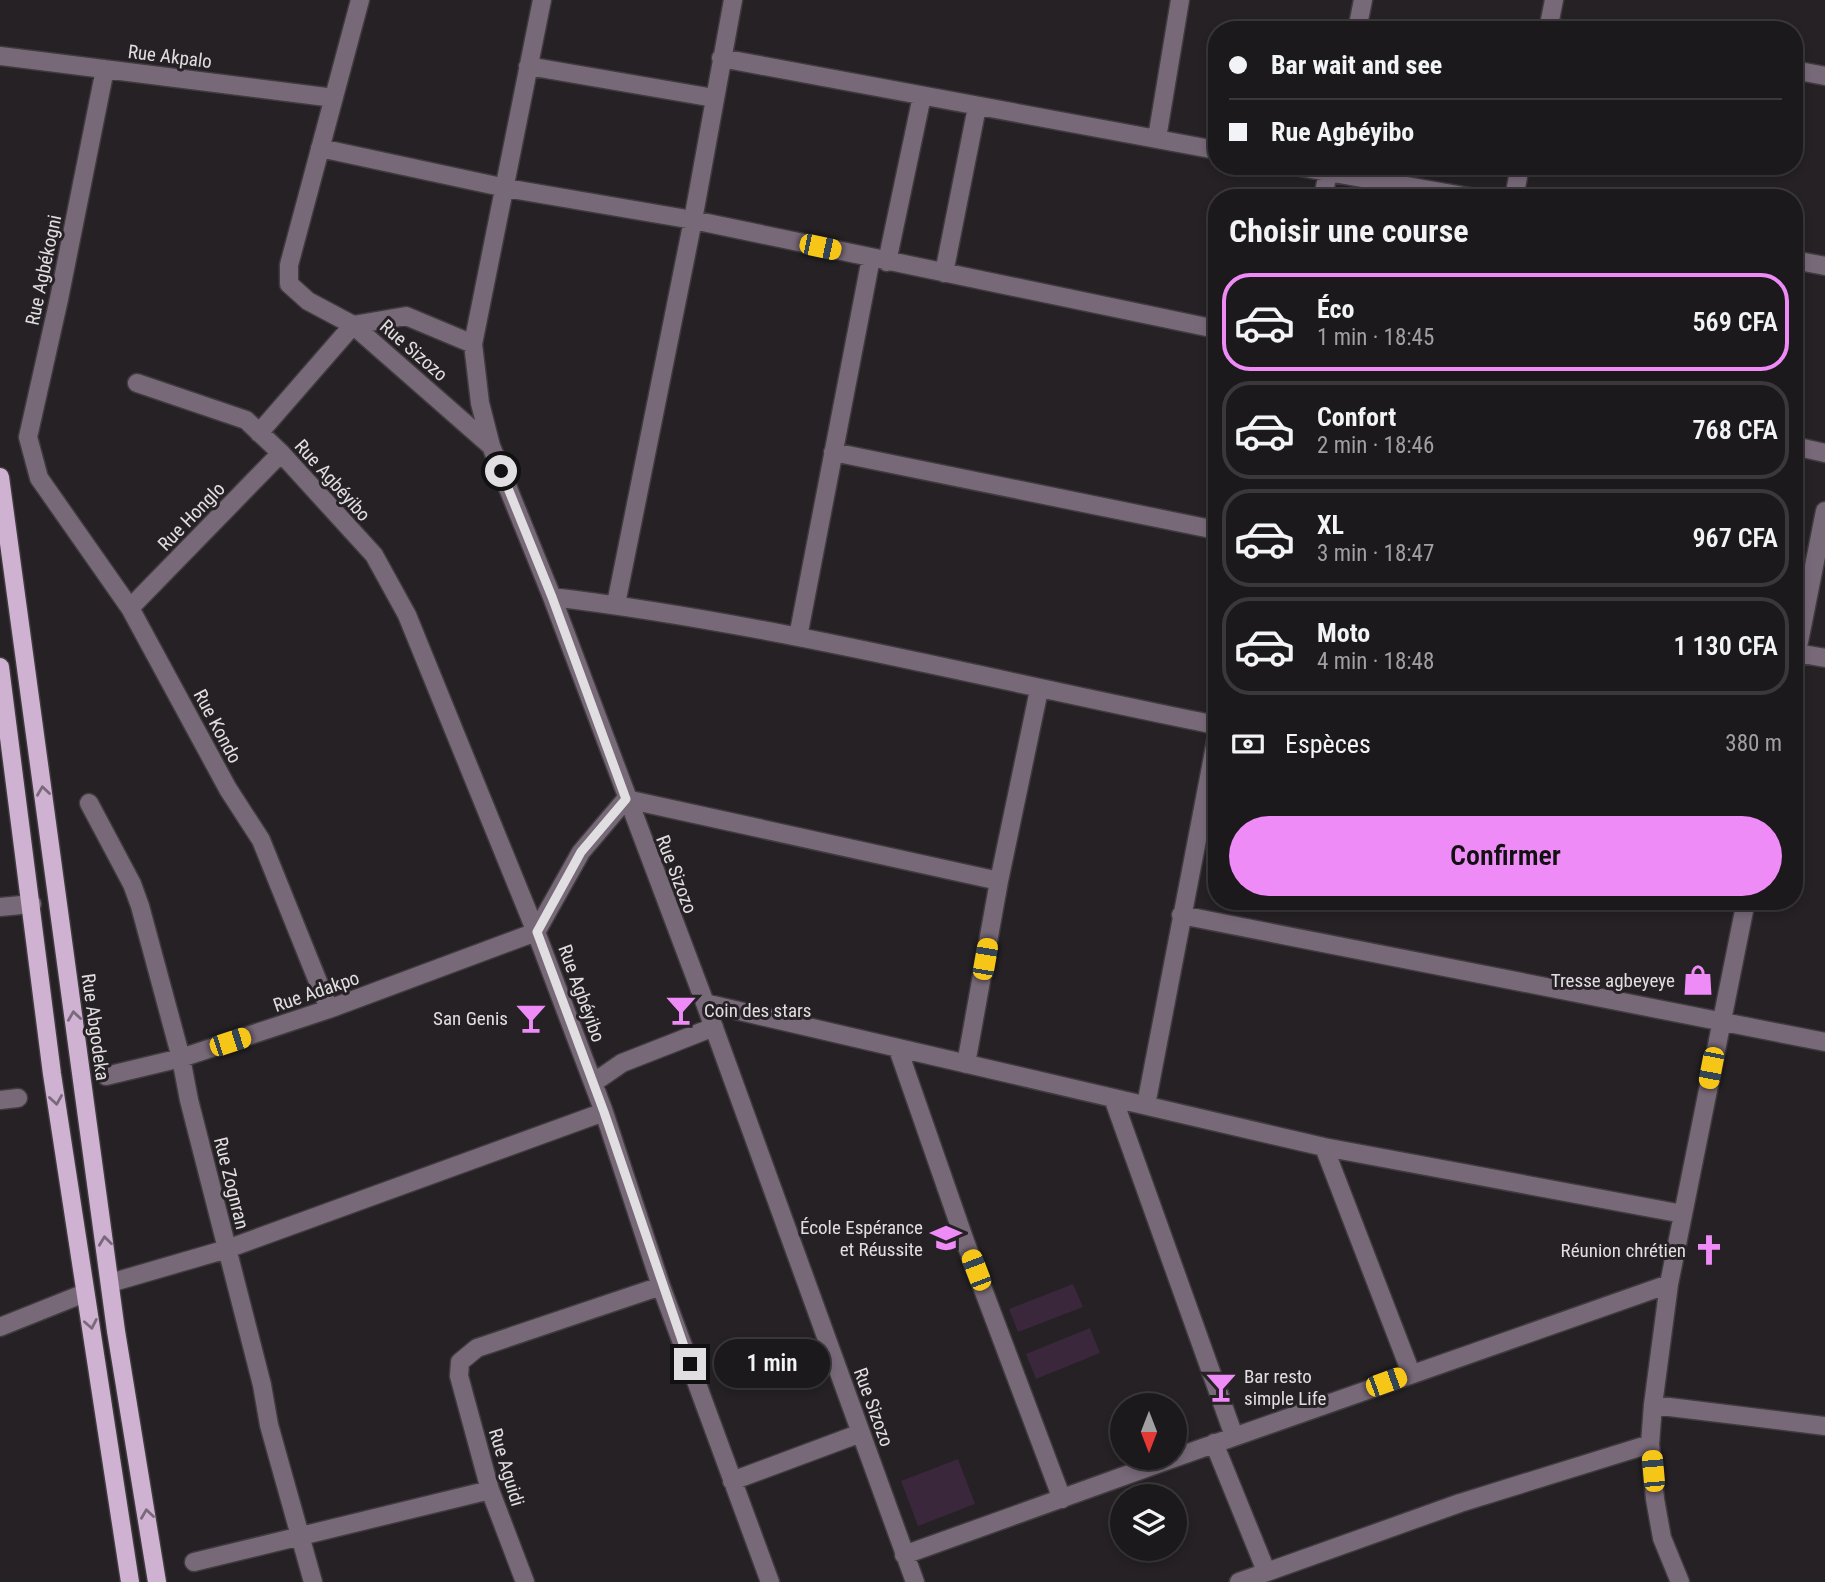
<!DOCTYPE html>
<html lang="fr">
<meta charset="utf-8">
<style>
:root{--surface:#1c191c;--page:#292629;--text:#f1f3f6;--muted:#a0a0a3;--line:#3a383b;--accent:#ef8bf7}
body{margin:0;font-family:"Roboto Condensed",sans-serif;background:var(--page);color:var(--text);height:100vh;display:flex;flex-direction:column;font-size:26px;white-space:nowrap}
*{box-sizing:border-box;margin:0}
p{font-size:23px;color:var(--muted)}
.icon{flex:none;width:38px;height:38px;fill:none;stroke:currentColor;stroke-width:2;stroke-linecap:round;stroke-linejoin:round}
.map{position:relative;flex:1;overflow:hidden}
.details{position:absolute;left:1208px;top:189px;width:595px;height:721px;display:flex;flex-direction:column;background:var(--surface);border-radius:28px;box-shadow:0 4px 10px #0003,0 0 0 2px var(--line)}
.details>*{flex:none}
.top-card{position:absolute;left:1208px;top:21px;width:595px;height:154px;border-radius:28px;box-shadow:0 4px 10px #0003,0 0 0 2px var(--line);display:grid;align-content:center;height:154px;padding:0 21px;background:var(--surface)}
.needle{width:46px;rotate:180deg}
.fabs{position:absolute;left:1110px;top:1393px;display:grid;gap:14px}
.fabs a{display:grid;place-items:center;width:77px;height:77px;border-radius:50%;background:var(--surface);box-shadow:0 4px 10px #0003,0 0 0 2px var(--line);font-size:35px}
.end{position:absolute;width:32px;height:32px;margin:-16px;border:9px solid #e1dee1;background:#111;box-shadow:0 0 0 4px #111}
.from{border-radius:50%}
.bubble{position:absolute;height:49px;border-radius:24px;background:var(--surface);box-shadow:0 4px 10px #0003,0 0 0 2px var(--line);font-size:23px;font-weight:600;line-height:49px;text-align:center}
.car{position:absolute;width:21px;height:42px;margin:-21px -10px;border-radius:9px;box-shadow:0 0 5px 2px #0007;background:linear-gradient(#f5c518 24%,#345 0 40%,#f5c518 0 76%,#345 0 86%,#f5c518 0)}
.top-card b{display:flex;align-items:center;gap:24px;height:66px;font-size:26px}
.top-card b+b{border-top:2px solid var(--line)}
.top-card i{width:18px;height:18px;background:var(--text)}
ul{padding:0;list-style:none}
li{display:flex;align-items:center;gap:21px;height:98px;margin:0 14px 10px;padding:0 7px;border:4px solid var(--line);border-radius:28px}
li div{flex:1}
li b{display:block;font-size:26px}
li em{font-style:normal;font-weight:600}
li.on{border-color:var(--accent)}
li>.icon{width:63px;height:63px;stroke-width:1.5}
h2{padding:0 21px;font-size:32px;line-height:84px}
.pay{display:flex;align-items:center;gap:18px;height:77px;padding:0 21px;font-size:26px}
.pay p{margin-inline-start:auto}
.action{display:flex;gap:14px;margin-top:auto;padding:14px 21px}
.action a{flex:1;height:80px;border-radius:42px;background:var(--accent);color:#111;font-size:28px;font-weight:600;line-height:80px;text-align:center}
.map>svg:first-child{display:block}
.green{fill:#3a273b}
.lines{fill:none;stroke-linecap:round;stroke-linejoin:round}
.minor-casing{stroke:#3f3b3f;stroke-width:21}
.major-casing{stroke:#3f3b3f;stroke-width:21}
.minor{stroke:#786979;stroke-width:18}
.major{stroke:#cfb1d1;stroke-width:18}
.oneway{stroke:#7a697b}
.route{stroke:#e1dee1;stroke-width:9}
.labels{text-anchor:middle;stroke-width:6;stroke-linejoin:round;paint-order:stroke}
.street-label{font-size:19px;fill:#e1dee1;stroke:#252125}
.poi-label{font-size:19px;fill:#e1dee1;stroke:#252125;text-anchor:end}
</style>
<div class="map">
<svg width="1825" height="1582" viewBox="0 0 1825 1582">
<rect width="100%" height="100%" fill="#252125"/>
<path class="green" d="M1073,1284L1083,1307L1018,1332L1009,1309Z
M1090,1328L1100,1353L1036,1379L1026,1354Z
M958,1459L975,1504L918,1526L901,1481Z"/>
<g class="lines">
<defs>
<path id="minor" d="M360,0L289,265V284L308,301L353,325L491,446L552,597L705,1003L915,1582
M1549,27L1567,30
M1357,30L1363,0
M1548,30L1554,0
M0,56L334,98
M721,58L1216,150
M528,66L714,98
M105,69L59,299L28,437L39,478L130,608L228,789L261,840L329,1009
M1794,70L1825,76
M1157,138L1180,0
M320,148L506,188L693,220L1216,329
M1294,166L1475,198
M1323,198L1329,166
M1514,198L1520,166
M1794,260L1825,266
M887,262L922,96
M944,273L977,107
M137,383L246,420L281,453L374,555L407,615L536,932L604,1112L661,1286L770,1582
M259,433L353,325L406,316L473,344
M491,446L480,403L473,344L542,0
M1794,446L1825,453
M833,452L1216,530
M552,597C776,624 995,681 1216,725
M616,604L693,220L733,0
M130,608L281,453
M798,637L871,258
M1797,653L1825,658
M1794,667L1825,511
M89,803L132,884L140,906L181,1058L189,1100L262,1385L269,1425L313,1582
M0,907L32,904
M1181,915L1825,1042
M536,932L581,852L626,799L999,881
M705,1003L1324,1147L1683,1214
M898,1049L966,1244L1062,1499
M966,1064L999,881L1039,690
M106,1076L181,1058L329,1009L536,932
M593,1083L622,1063L714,1027
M1113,1098L1234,1436
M0,1100L18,1098
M1146,1105L1216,741
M1324,1147L1411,1373
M110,1283L227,1249L604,1112
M0,1327L85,1293
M1653,1405L1825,1426
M1214,1443L1266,1571
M1174,1458L1669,1284
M732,1481L861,1433
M904,1555L1174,1458
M194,1562L490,1490
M525,1582L490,1490L459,1376L460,1362L477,1348L661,1286
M1239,1582L1460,1503L1650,1444
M1680,1582L1662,1538L1655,1499L1650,1444L1653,1405L1669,1284L1746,901"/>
<path id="major" d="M0,477L116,1331L157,1582
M0,667L52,1074L130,1582"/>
</defs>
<use href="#minor" class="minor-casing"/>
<use href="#major" class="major-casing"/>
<use href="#minor" class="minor"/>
<use href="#major" class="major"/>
</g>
<defs><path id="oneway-chevron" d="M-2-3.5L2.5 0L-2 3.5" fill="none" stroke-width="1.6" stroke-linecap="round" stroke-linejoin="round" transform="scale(1.75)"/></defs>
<g class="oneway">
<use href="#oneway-chevron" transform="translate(43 791) rotate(-98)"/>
<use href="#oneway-chevron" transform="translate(74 1016) rotate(-98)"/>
<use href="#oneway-chevron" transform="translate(56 1100) rotate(81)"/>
<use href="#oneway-chevron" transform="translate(105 1241) rotate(-97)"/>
<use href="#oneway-chevron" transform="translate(91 1324) rotate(79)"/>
<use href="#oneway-chevron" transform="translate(147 1514) rotate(-98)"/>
</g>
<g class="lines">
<path class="route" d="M501,471L552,597L626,799L581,852L537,932L604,1112L690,1364"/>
</g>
<defs>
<symbol id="shop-bare" viewBox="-9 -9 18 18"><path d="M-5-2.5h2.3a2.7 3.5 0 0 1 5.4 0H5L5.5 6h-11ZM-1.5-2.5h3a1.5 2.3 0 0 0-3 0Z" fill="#ef8bf7" stroke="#252125" stroke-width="2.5" paint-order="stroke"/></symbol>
<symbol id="bar-bare" viewBox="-9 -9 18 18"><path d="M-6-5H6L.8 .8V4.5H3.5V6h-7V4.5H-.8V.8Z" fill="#ef8bf7" stroke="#252125" stroke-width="2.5" paint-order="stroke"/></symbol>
<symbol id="school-bare" viewBox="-9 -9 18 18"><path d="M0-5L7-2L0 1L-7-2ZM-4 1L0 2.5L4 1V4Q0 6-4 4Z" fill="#ef8bf7" stroke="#252125" stroke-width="2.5" paint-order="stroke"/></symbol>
<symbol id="church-bare" viewBox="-9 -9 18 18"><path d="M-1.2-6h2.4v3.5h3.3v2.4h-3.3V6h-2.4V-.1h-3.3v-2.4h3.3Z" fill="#ef8bf7" stroke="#252125" stroke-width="2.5" paint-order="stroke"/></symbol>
</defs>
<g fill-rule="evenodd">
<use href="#shop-bare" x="1676" y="958" width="44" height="44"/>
<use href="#bar-bare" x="659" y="988" width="44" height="44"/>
<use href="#bar-bare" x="509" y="996" width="44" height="44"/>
<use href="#school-bare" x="924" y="1216" width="44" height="44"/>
<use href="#church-bare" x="1687" y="1228" width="44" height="44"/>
<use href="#bar-bare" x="1199" y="1365" width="44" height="44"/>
</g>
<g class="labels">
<g class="street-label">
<text transform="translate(170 56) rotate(7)" y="7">Rue Akpalo</text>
<text transform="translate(43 270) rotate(-78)" y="7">Rue Agbékogni</text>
<text transform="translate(414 350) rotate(41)" y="7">Rue Sizozo</text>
<text transform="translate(333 480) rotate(48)" y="7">Rue Agbéyibo</text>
<text transform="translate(191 516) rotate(-46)" y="7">Rue Honglo</text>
<text transform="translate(218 726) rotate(62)" y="7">Rue Kondo</text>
<text transform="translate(677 874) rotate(69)" y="7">Rue Sizozo</text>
<text transform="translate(316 991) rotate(-19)" y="7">Rue Adakpo</text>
<text transform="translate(582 993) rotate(70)" y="7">Rue Agbéyibo</text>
<text transform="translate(96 1027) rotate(82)" y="7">Rue Abgodeka</text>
<text transform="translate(232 1183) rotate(76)" y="7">Rue Zognran</text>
<text transform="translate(874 1407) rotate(70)" y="7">Rue Sizozo</text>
<text transform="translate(507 1467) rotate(73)" y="7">Rue Aguidi</text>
</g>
<g class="poi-label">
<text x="1675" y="987">Tresse agbeyeye</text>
<text x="704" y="1017" text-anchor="start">Coin des stars</text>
<text x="508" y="1025">San Genis</text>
<text x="923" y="1234">École Espérance<tspan x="923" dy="22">et Réussite</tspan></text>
<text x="1686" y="1257">Réunion chrétien</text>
<text x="1244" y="1383" text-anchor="start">Bar resto<tspan x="1244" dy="22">simple Life</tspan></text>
</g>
</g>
</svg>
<div class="fabs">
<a><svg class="needle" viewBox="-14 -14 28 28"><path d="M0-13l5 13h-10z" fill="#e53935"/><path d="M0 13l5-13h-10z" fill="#a0a0a3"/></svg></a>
<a><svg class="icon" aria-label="layers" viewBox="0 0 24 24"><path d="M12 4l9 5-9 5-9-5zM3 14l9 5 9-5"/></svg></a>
</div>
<i class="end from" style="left:501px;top:471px"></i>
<i class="end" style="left:690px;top:1364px"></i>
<div class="bubble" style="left:714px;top:1339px;width:116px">1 min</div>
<i class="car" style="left:820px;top:247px;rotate:102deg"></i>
<i class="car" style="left:985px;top:959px;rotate:10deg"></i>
<i class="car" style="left:230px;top:1042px;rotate:72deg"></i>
<i class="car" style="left:1711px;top:1068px;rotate:191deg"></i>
<i class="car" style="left:976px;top:1270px;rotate:339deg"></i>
<i class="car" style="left:1386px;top:1382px;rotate:70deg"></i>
<i class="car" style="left:1653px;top:1471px;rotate:355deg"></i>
<div class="top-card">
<b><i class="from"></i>Bar wait and see</b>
<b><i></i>Rue Agbéyibo</b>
</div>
<section class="details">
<h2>Choisir une course</h2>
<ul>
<li class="on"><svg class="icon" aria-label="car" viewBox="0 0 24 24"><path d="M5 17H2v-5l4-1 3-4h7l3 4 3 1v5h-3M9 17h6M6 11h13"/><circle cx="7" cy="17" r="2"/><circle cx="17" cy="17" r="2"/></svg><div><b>Éco</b><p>1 min · 18:45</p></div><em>569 CFA</em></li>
<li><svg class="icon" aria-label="car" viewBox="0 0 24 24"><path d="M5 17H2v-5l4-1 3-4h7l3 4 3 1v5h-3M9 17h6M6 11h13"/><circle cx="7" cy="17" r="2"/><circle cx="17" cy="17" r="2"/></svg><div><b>Confort</b><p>2 min · 18:46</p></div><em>768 CFA</em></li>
<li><svg class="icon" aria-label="car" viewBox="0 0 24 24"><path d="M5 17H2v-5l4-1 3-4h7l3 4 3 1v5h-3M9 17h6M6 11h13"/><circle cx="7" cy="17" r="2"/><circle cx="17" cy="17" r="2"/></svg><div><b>XL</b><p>3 min · 18:47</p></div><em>967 CFA</em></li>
<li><svg class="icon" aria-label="car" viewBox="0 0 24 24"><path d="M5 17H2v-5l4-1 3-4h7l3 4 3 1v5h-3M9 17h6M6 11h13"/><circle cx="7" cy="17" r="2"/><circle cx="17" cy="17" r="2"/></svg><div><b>Moto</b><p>4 min · 18:48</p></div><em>1 130 CFA</em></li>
</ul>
<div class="pay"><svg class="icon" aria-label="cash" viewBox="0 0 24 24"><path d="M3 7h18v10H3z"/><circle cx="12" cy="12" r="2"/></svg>Espèces<p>380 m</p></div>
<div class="action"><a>Confirmer</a></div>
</section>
</div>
